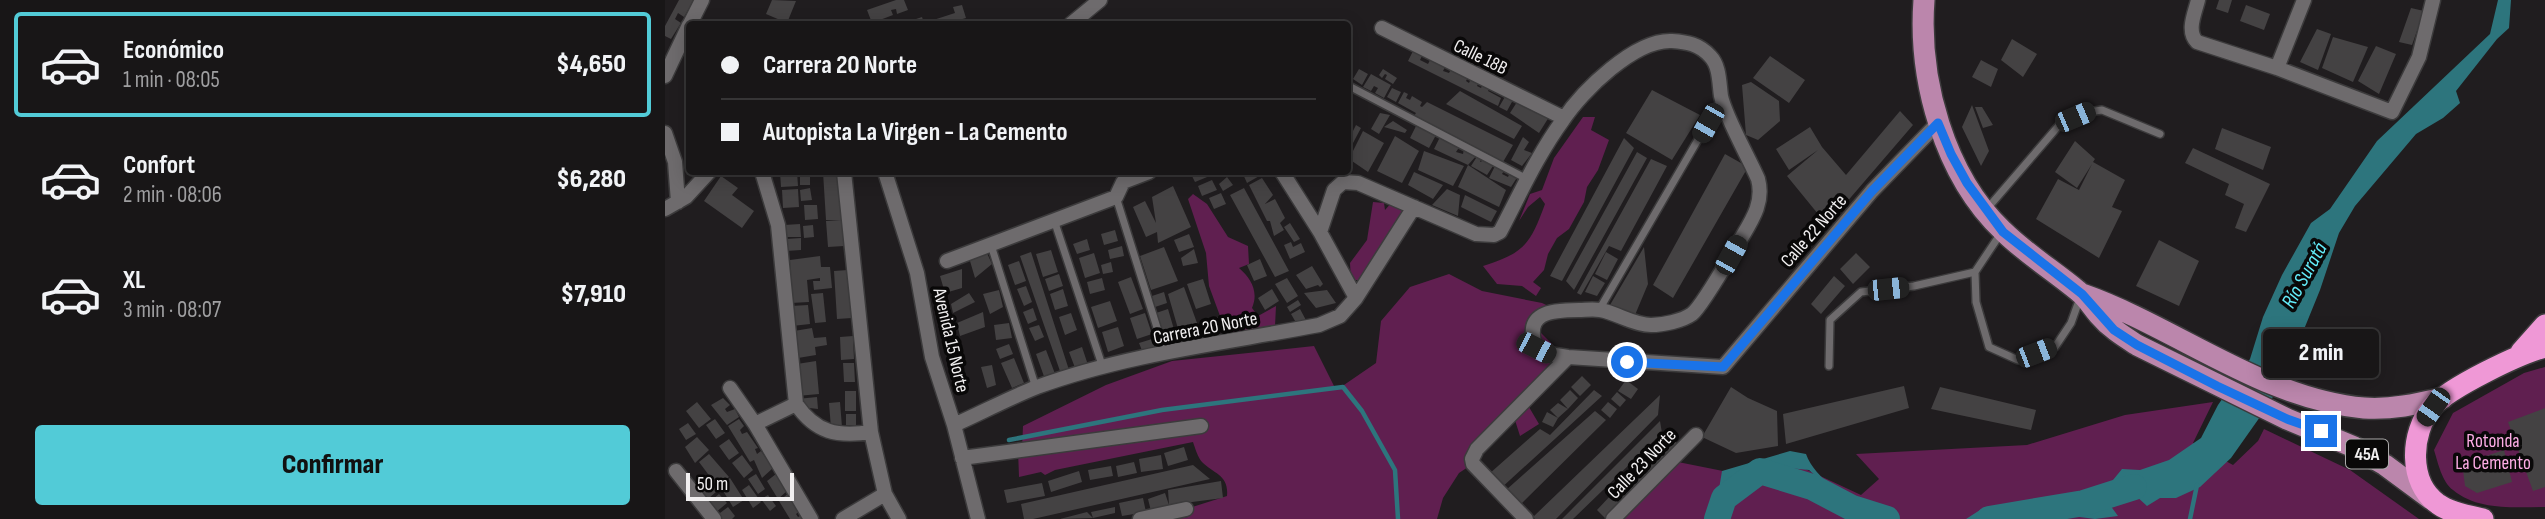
<!DOCTYPE html>
<html lang="es">
<meta charset="utf-8">
<style>
:root{--surface:#181617;--page:#252324;--text:#f1f3f6;--muted:#9f9fa1;--line:#363536;--accent:#52cbd7}
body{margin:0;font-family:"Sofia Sans Condensed",sans-serif;background:var(--page);color:var(--text);height:100vh;display:flex;flex-direction:column;font-size:26px;white-space:nowrap}
*{box-sizing:border-box;margin:0}
p{font-size:23px;color:var(--muted)}
.icon{flex:none;width:38px;height:38px;fill:none;stroke:currentColor;stroke-width:2;stroke-linecap:round;stroke-linejoin:round}
.map{position:relative;flex:1;overflow:hidden}
.panel{display:flex;flex-direction:column;background:var(--surface);width:665px}
.panel>*{flex:none}
.banner{position:absolute;left:21px;top:21px;width:665px;height:154px;border-radius:7px;box-shadow:0 4px 18px #0003,0 0 0 2px var(--line);display:grid;align-content:center;height:154px;padding:0 35px;background:var(--surface)}
.scale{position:absolute;left:21px;bottom:18px;width:108px;box-sizing:border-box;padding-left:7px;border:4px solid #f1eff0;border-top:0;font-size:19px;line-height:24px;white-space:nowrap;color:#f1eff0;-webkit-text-stroke:5px #090808;paint-order:stroke}
.end{position:absolute;width:32px;height:32px;margin:-16px;border:9px solid #1a73e8;background:#fff;box-shadow:0 0 0 4px #fff}
.from{border-radius:50%}
.bubble{position:absolute;height:49px;border-radius:7px;background:var(--surface);box-shadow:0 4px 18px #0003,0 0 0 2px var(--line);font-size:23px;font-weight:800;line-height:49px;text-align:center}
.car{position:absolute;width:21px;height:42px;margin:-21px -10px;border-radius:9px;box-shadow:0 0 5px 2px #0007;background:linear-gradient(#222 24%,#8ab4d8 0 40%,#222 0 76%,#8ab4d8 0 86%,#222 0)}
.banner b{display:flex;align-items:center;gap:24px;height:66px;font-size:26px}
.banner b+b{border-top:2px solid var(--line)}
.banner i{width:18px;height:18px;background:var(--text)}
ul{padding:12px 0 0;list-style:none}
li{display:flex;align-items:center;gap:21px;height:105px;margin:0 14px 10px;padding:0 21px;border:4px solid transparent;border-radius:7px}
li div{flex:1}
li b{display:block;font-size:26px}
li em{font-style:normal;font-weight:800}
li.on{border-color:var(--accent)}
li>.icon{width:63px;height:63px;stroke-width:1.5}
.cta{display:flex;gap:14px;margin-top:auto;padding:14px 35px}
.cta a{flex:1;height:80px;border-radius:7px;background:var(--accent);color:#111;font-size:28px;font-weight:800;line-height:80px;text-align:center}
main{display:flex;flex:1;min-height:0}
.map>svg:first-child{display:block}
.green{fill:#601f50}
.water{fill:#2d757d}
.lines{fill:none;stroke-linecap:round;stroke-linejoin:round}
.stream{stroke:#2d757d;stroke-width:4.5}
.river{stroke:#2d757d;stroke-width:26}
.building{fill:#444243}
.lane-casing{stroke:#3c3b3c;stroke-width:10}
.street-casing{stroke:#3c3b3c;stroke-width:17}
.primary-casing{stroke:#3c3b3c;stroke-width:24}
.highway-casing{stroke:#3c3b3c;stroke-width:24}
.lane{stroke:#6e6b6d;stroke-width:7}
.street{stroke:#6e6b6d;stroke-width:14}
.primary{stroke:#bb86ac;stroke-width:21}
.highway{stroke:#ef98d6;stroke-width:21}
.route{stroke:#1a73e8;stroke-width:9}
.labels{text-anchor:middle;stroke-width:7;stroke-linejoin:round;paint-order:stroke}
.shield{fill:#090808;stroke:#abaaaa;stroke-width:2}
.shield-label{font-size:18px;font-weight:bold;fill:#f1eff0}
.street-label{font-size:19px;fill:#f1eff0;stroke:#090808}
.park-label{font-size:19px;fill:#feade6;stroke:#090808}
.water-label{font-size:21px;font-style:italic;fill:#64edfa;stroke:#090808}
</style>
<main>
<section class="panel">
<ul>
<li class="on"><svg class="icon" aria-label="car" viewBox="0 0 24 24"><path d="M5 17H2v-5l4-1 3-4h7l3 4 3 1v5h-3M9 17h6M6 11h13"/><circle cx="7" cy="17" r="2"/><circle cx="17" cy="17" r="2"/></svg><div><b>Económico</b><p>1 min · 08:05</p></div><em>$4,650</em></li>
<li><svg class="icon" aria-label="car" viewBox="0 0 24 24"><path d="M5 17H2v-5l4-1 3-4h7l3 4 3 1v5h-3M9 17h6M6 11h13"/><circle cx="7" cy="17" r="2"/><circle cx="17" cy="17" r="2"/></svg><div><b>Confort</b><p>2 min · 08:06</p></div><em>$6,280</em></li>
<li><svg class="icon" aria-label="car" viewBox="0 0 24 24"><path d="M5 17H2v-5l4-1 3-4h7l3 4 3 1v5h-3M9 17h6M6 11h13"/><circle cx="7" cy="17" r="2"/><circle cx="17" cy="17" r="2"/></svg><div><b>XL</b><p>3 min · 08:07</p></div><em>$7,910</em></li>
</ul>
<div class="cta"><a>Confirmar</a></div>
</section>
<div class="map">
<svg width="1880" height="519" viewBox="0 0 1880 519">
<rect width="100%" height="100%" fill="#201d1f"/>
<path class="green" d="M918,117H930L926,130L944,140L933,170L922,187L919,202L904,229L892,238L883,254L879,270L868,282L876,288L871,296L857,286L832,284L818,266C859,253 865,245 880,204L875,197L863,207L854,221L865,194L877,190L889,158Z
M528,194L542,204L563,237L583,246L584,264L574,268C586,278 594,292 587,308L593,316L611,306L610,326L605,330C592,326 583,329 573,338L562,335L544,286L541,253L523,199Z
M708,202L719,203L720,210L727,202L737,206L738,222L712,263L706,261L699,280H686L685,263L702,240Z
M784,274L817,291L877,303L896,312L868,325L888,345L889,382L861,402L874,424L855,436L849,417L828,433L815,459L794,473L778,498L772,519H510L523,517L521,509L562,496C564,475 549,474 537,462C533,458 530,448 528,442L390,470L380,475L376,472L354,477L353,450L357,449L358,426L441,385L507,361L649,346L670,388L676,387L711,363L716,321L745,287Z
M1880,367V507C1850,507 1813,511 1788,490C1777,482 1773,463 1769,450L1788,413L1859,373Z
M1548,402L1528,443L1568,465L1593,441L1599,429L1685,470L1754,519H947L1013,462L1058,471L1136,467L1196,495L1214,479L1191,454L1362,445L1460,415Z"/>
<path class="water" d="M1833,0H1846L1844,28L1832,39L1791,91L1795,103L1778,118L1751,134L1690,206L1674,233L1655,290L1620,376L1602,407L1566,458L1535,487L1511,498H1495L1482,506L1470,495L1445,505L1453,516L1430,519L1407,516L1401,519H1301L1315,510L1328,518L1380,507L1393,514L1404,507L1430,502L1457,469L1475,470L1504,460L1536,438L1553,405L1585,359L1598,317L1617,275L1646,223L1665,209L1712,141L1825,34Z
M1125,451L1141,454C1153,487 1202,508 1232,519H1210L1201,516L1182,504L1144,470L1124,468L1081,473L1067,484L1049,519H1040L1053,495L1057,471Z"/>
<g class="lines">
<path class="stream" d="M344,440L497,410L678,387L697,411L730,470L733,519
M1525,519L1532,485"/>
<path class="river" d="M1052,519L1059,498L1095,471L1147,487L1187,508L1222,519
M1324,519L1419,503L1469,487"/>
</g>
<path class="building" d="M14,0H29L19,17L13,13L10,19L16,23L6,39L0,36V26Z
M107,0L131,1L122,23L101,14Z
M231,0H239L243,10L232,14L231,9L226,10L228,15L207,23L202,10Z
M1554,0H1567L1563,13L1551,9Z
M297,5L301,18L280,24H249L248,20L257,17L259,23L290,13L288,7Z
M1581,5L1605,14L1599,30L1575,21Z
M1746,8L1759,11L1747,45L1734,42Z
M1652,29L1666,34L1653,70L1635,62Z
M1668,37L1703,47L1688,82L1657,68Z
M1347,39L1372,54L1358,77L1336,60Z
M1711,46L1731,54L1714,94L1693,81Z
M749,49L758,54L755,60L763,64L766,58L781,65L778,71L784,73L787,67L804,75L801,81L804,83L807,76L815,80L812,86L816,88L818,84L825,87L823,91L836,98L833,106L743,61Z
M1105,56L1140,80L1124,103L1088,78Z
M1316,60L1333,69L1326,87L1307,77Z
M694,69L703,74L697,85L688,79Z
M718,69L732,78L728,84L720,79L722,75L720,74L717,78L714,75Z
M706,74L726,85L719,98L710,93L713,88L709,86L706,91L698,87Z
M1086,82L1114,101L1115,121L1093,140L1081,135L1077,85Z
M727,88L736,92L731,102L722,97Z
M987,90L1035,115L1007,160L961,133Z
M795,91L857,126L849,139L781,104Z
M739,92L743,94L741,98L745,100L747,96L757,102L755,106L757,107L762,102L848,145L838,162L749,116L751,113L733,103Z
M841,95L848,100L842,111L834,107Z
M852,102L884,117L874,133L845,113Z
M1307,105L1324,151L1316,166L1297,127Z
M1310,107H1317L1328,125L1318,128Z
M1235,111L1248,125L1162,225L1122,176L1153,150L1124,170L1111,149L1145,127L1157,147L1181,175Z
M715,113L725,115L714,134L706,129Z
M728,121L742,130L740,133L719,127Z
M691,125L696,128L688,143L683,141Z
M751,126L771,135L764,148L745,138Z
M1557,128L1606,147L1598,170L1550,149Z
M698,131L719,143L703,172L684,159Z
M730,136L754,151L737,183L712,171Z
M775,137L795,146L791,152L798,154L799,149L812,155L803,165L769,149Z
M858,137L864,142L859,150L867,153L857,166L846,160Z
M959,138L969,148L897,281L885,276Z
M1410,141L1430,159L1428,162L1460,180L1447,207L1457,211L1434,258L1371,219L1393,179L1414,190L1427,164L1412,188L1390,172Z
M1528,148L1605,184L1581,232L1570,228L1579,204L1560,195L1564,184L1520,163Z
M759,151L799,166L788,186L753,170Z
M972,152L982,158L909,290L901,281Z
M1060,154L1083,167L1008,298L988,285Z
M813,155L817,157L815,162L822,159L830,163L822,175L806,166Z
M986,159L1002,166L956,251L944,246L916,295L912,293Z
M803,165L841,190L834,207L793,187Z
M830,166L840,169L837,174L843,177L845,172L853,176L846,187L824,178Z
M115,172H132L133,186L116,187Z
M135,172H145V185H135Z
M158,172H172L179,246L163,247L161,221L176,220H161Z
M525,172H545L547,175L530,182Z
M577,172H595L596,175L582,183Z
M749,172L778,185L768,199L743,185Z
M56,176L73,188L67,195L89,211L77,228L39,201Z
M562,177L568,185L558,191L554,184Z
M597,178L608,195L600,204L610,199L620,218L615,223L619,230L609,236L605,221H602L584,185Z
M547,180L552,190L537,196L533,186Z
M508,186L526,227L493,243L492,232L481,237L468,207L480,201L491,223L487,197Z
M145,188L147,200L136,201L135,190Z
M579,188L624,271L610,277L565,195Z
M133,189L134,207L118,208L117,190Z
M782,189L795,195L793,216L767,205Z
M556,193L561,204L549,209L544,198Z
M800,195L832,211L826,222L796,207Z
M139,205H152L153,219L140,220Z
M625,223L635,239L629,242L619,227Z
M135,224L136,237H120L119,225Z
M148,225L149,237L139,238L138,226Z
M450,230L453,241L439,245L436,234Z
M524,234L529,247L514,252L509,240Z
M136,238V250L121,251V239Z
M422,239L425,250L412,254L408,244Z
M1494,240L1534,261L1514,306L1471,286Z
M626,242L628,247L636,243L640,252L625,259L619,245Z
M457,246L459,256L445,259L443,250Z
M499,247L513,281L486,290L475,256Z
M979,247L983,284L970,315L945,305Z
M529,249L533,263L518,266L516,258Z
M386,250L393,272L378,277L371,254Z
M321,251L327,264L310,278L305,261Z
M366,252L404,370L396,374L355,256Z
M941,252L953,259L942,280L930,274Z
M429,253L435,273L420,278L414,258Z
M1191,253L1205,267L1188,284L1175,269Z
M155,256L156,267H165L167,288L149,290L148,281H155V278L142,280L144,302L126,303L125,260Z
M595,259L602,276L589,281L582,265Z
M354,261L361,281L350,285L343,265Z
M446,262L448,272L438,274L436,265Z
M647,266L658,284L655,287L653,285L641,289L631,275Z
M297,269V288L280,293L275,276Z
M183,270L187,318L172,319L169,271Z
M394,274L398,286L384,291L380,279Z
M928,276L940,283L932,296L920,292Z
M1169,276L1180,286L1156,314L1146,304Z
M466,277L478,309L465,314L453,282Z
M437,278L440,290L425,294L422,282Z
M622,278L633,296L622,303L610,284Z
M538,279L546,304L531,309L522,284Z
M361,286L367,302L359,306L352,289Z
M519,287L536,334L516,339L503,294Z
M398,289L403,306L390,310L385,294Z
M607,289L614,301L600,310L593,298Z
M334,290L338,307L325,314L318,294Z
M662,290L671,303L651,308L639,293Z
M499,292L502,303L490,307L487,296Z
M158,293L161,322L150,323L146,294Z
M304,293L310,302L288,313L286,304Z
M633,300L636,305L625,312L622,307Z
M445,301L452,321L433,328L426,307Z
M143,305L145,324L127,326L126,306Z
M368,308L372,320L363,324L358,312Z
M503,309L513,343L503,346L491,313Z
M635,309L642,322L633,326L626,314Z
M318,312L320,327L295,336L292,323Z
M406,313L412,330L400,335L394,317Z
M480,313L487,334L472,339L465,318Z
M553,317L557,329L543,334L538,323Z
M344,323L347,338L331,340L329,325Z
M374,325L379,337L370,341L364,328Z
M453,327L459,346L443,352L437,332Z
M147,328L149,338L161,337L162,345L150,347L151,355L133,358L129,331Z
M188,336L189,359L176,360L175,337Z
M487,339L490,349L478,353L474,343Z
M344,344L348,354L335,359L331,349Z
M417,347L424,368L412,373L404,352Z
M381,350L392,379L381,382L371,354Z
M349,358L359,383L347,388L336,363Z
M151,361L154,394L132,396V364Z
M178,363H189L190,382H179Z
M327,365L331,385L322,388L316,367Z
M917,376L926,385L915,396L906,387Z
M961,380L973,389L966,399L953,391Z
M1239,386L1244,408L1121,444L1118,414Z
M1066,387L1083,398L1112,411L1113,446L1071,453L1037,437Z
M1275,387L1371,410L1366,430L1266,409Z
M905,390L913,398L903,409L893,418L885,410L893,403L903,409L895,400Z
M929,390L937,396L834,490L824,474L875,429L885,435Z
M180,391H191V411H180Z
M952,392L961,400L955,407L946,399Z
M995,395L993,415L891,519H870L868,517Z
M152,397L153,409L136,407L132,399Z
M58,398L65,405L60,409L62,412L70,409L74,417L62,425L46,405Z
M32,402L46,419L34,428L21,411Z
M175,402L177,427L166,428L164,403Z
M943,402L952,409L945,418L936,410Z
M1880,408V487L1868,491L1843,422Z
M930,411L941,420L856,504L841,490Z
M882,412L893,418L888,427L877,422Z
M181,414H191V425H181Z
M50,419L60,433L51,439L41,425Z
M74,419L79,426L75,430L77,434L82,432L93,448L90,449L92,454L96,451L108,468L97,478L89,460L85,462L63,426Z
M995,421L997,433L908,519H897Z
M23,423L31,434L21,440L14,429Z
M1833,435L1835,447L1825,449L1823,437Z
M1004,436L1013,444L1003,456L994,448Z
M32,437L44,450L30,463L20,447Z
M64,439L74,453L64,460L54,446Z
M519,447L523,460L503,466L499,453Z
M1839,450L1847,482L1812,493L1800,486L1798,470L1803,462Z
M993,452L1001,458L988,475L980,469Z
M44,454L64,477L52,486L34,462Z
M77,455L88,470L79,478L67,463Z
M496,455L498,469L476,472L474,459Z
M469,462L472,473L453,477L451,466Z
M528,465L545,479L368,519H359L356,504Z
M446,466L448,476L425,480L423,470Z
M974,468L984,477L968,493L959,485Z
M414,471L417,482L386,492L383,481Z
M91,474L100,489L93,494L83,479Z
M111,474L123,490L113,499L102,481Z
M65,478L79,500L68,507L55,486Z
M44,481L52,491L43,499L35,489Z
M556,481L558,498L504,505L486,511L483,499L500,493L504,505L503,490Z
M377,483L380,496L342,503L339,490Z
M84,485L96,502L88,508L77,490Z
M957,486L965,494L956,503L949,495Z
M124,493L135,511L131,514L133,517L139,514L142,519H125L114,501Z
M54,494L62,503L50,513L42,504Z
M103,495L111,506L105,511L96,499Z
M946,495L956,505L941,519L932,510Z
M478,498L481,512L457,516L454,503Z
M63,507L70,516L67,519H53L51,516Z
M450,507V513L428,518L395,519L422,512L428,518L426,512Z"/>
<g class="lines">
<defs>
<path id="lane" d="M682,85L862,179
M451,197L500,353
M1321,210L1396,123L1423,112L1437,110L1495,134
M389,220L438,368
M326,245L371,388
M1310,272L1311,302L1324,347L1353,360L1390,347L1406,323L1415,298
M934,310L1056,100
M1164,366L1165,320L1196,292L1249,286L1310,272L1336,233"/>
<path id="street" d="M1533,0C1530,13 1521,31 1532,42L1612,68L1727,112L1754,57L1768,0
M25,24L37,0
M406,24L435,0
M717,28L899,118
M1612,68L1639,0
M0,76L24,25
M0,133L10,162L13,202
M97,172L113,225L131,404C151,433 172,437 206,432
M179,172L206,432L220,494L234,519
M220,172L252,273L267,357L289,425L313,519
M617,172L655,232L691,298
M0,209L21,197L44,172
M655,232L669,190L678,182L693,183L811,234L829,235L835,232C855,194 873,154 898,120C917,91 970,39 1007,41C1022,42 1034,44 1045,56C1055,66 1054,83 1056,96C1060,116 1084,158 1093,179C1100,205 1084,224 1071,247C1064,259 1036,307 1027,314C1017,321 998,325 986,325C969,325 952,313 935,310C928,309 920,310 914,310C886,310 858,312 871,348L884,354L903,357L1058,367L1207,191L1273,123
M282,261L451,197L458,182L484,172
M65,388L90,424L146,519
M90,424L131,404
M289,425C316,413 344,398 372,387C462,354 560,343 654,325L675,316L691,298L749,207
M297,458L536,426
M11,471L49,519
M178,519L220,494
M475,519L521,509
M861,519L808,464L807,459L812,449L903,357
M948,519L1031,435"/>
<path id="primary" d="M1259,0C1253,79 1279,175 1338,231C1360,253 1389,271 1413,291C1422,298 1427,307 1434,315C1445,328 1458,336 1472,345L1622,419L1689,447L1720,465L1766,499
M1417,294C1511,327 1598,399 1699,408C1726,410 1752,404 1778,398"/>
<path id="highway" d="M1856,352L1880,325
M1818,519C1804,516 1785,513 1773,504C1743,483 1745,433 1767,407C1785,387 1854,354 1880,347"/>
</defs>
<use href="#lane" class="lane-casing"/>
<use href="#street" class="street-casing"/>
<use href="#primary" class="primary-casing"/>
<use href="#highway" class="highway-casing"/>
<use href="#lane" class="lane"/>
<use href="#street" class="street"/>
<use href="#primary" class="primary"/>
<use href="#highway" class="highway"/>
</g>
<g class="lines">
<path class="route" d="M962,362L1058,367L1207,191L1273,123L1286,154L1302,183L1338,232L1417,294L1449,330L1472,345L1552,386L1622,419L1656,431"/>
</g>
<g class="labels">
<rect class="shield" x="1681" y="439.5" width="42" height="29" rx="5"/>
<g class="shield-label">
<text x="1702" y="460">45A</text>
</g>
<g class="street-label">
<text transform="translate(816 56) rotate(26)" y="7">Calle 18B</text>
<text transform="translate(1148 230) rotate(-49)" y="7">Calle 22 Norte</text>
<text transform="translate(540 327) rotate(-11)" y="7">Carrera 20 Norte</text>
<text transform="translate(287 340) rotate(77)" y="7">Avenida 15 Norte</text>
<text transform="translate(976 463) rotate(-46)" y="7">Calle 23 Norte</text>
</g>
<g class="park-label">
<text x="1828" y="447">Rotonda<tspan x="1828" dy="22">La Cemento</tspan></text>
</g>
<g class="water-label">
<text transform="translate(1639 275) rotate(-61)" y="7">Río Suratá</text>
</g>
</g>
</svg>
<div class="scale">50 m</div>
<i class="end from" style="left:962px;top:362px"></i>
<i class="end" style="left:1656px;top:431px"></i>
<div class="bubble" style="left:1598px;top:329px;width:116px">2 min</div>
<i class="car" style="left:1410px;top:117px;rotate:67deg"></i>
<i class="car" style="left:1043px;top:123px;rotate:210deg"></i>
<i class="car" style="left:1066px;top:255px;rotate:29deg"></i>
<i class="car" style="left:1223px;top:289px;rotate:84deg"></i>
<i class="car" style="left:871px;top:348px;rotate:117deg"></i>
<i class="car" style="left:1371px;top:353px;rotate:69deg"></i>
<i class="car" style="left:1768px;top:407px;rotate:215deg"></i>
<div class="banner">
<b><i class="from"></i>Carrera 20 Norte</b>
<b><i></i>Autopista La Virgen - La Cemento</b>
</div>
</div>
</main>
